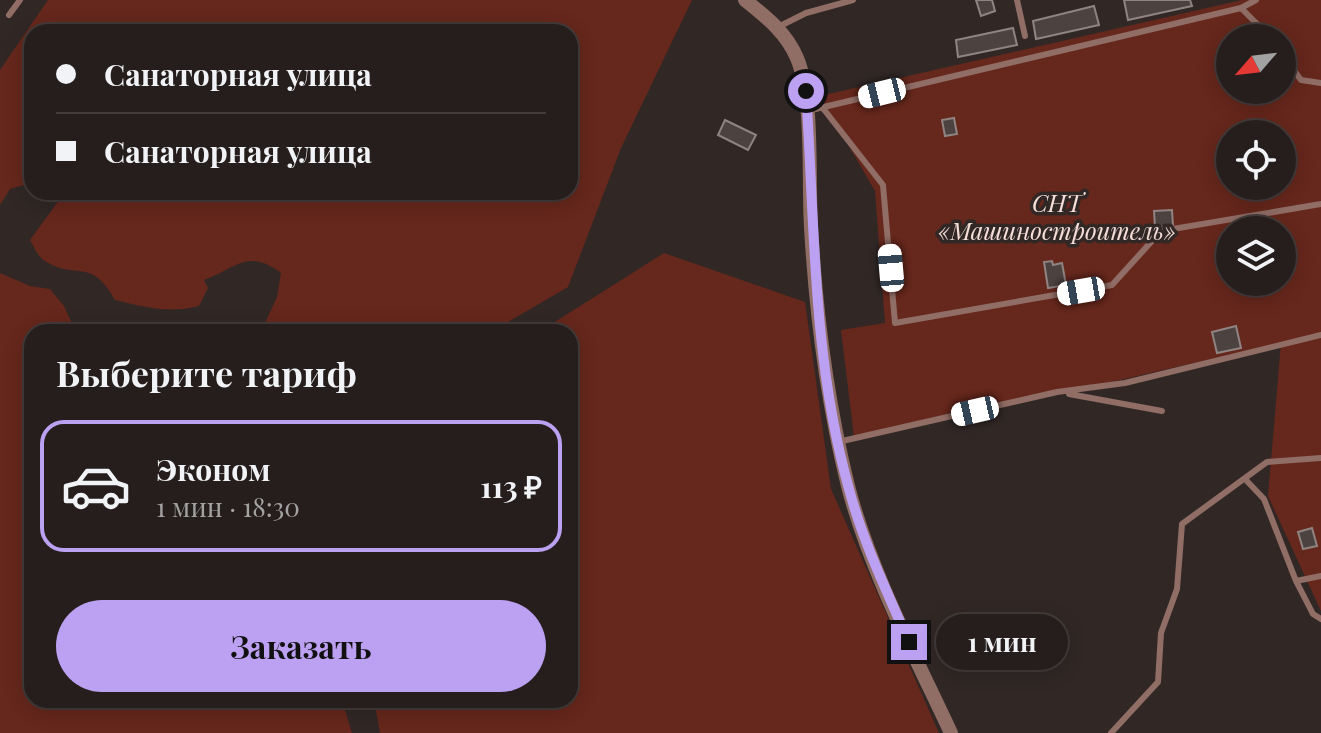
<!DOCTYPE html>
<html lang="ru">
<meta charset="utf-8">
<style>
:root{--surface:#251e1c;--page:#312b29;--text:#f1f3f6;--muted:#a3a2a3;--line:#423c3b;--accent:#bca0f2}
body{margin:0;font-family:"Playfair Display",serif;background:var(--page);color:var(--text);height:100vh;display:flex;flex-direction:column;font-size:30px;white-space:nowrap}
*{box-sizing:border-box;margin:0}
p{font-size:26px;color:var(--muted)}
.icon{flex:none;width:44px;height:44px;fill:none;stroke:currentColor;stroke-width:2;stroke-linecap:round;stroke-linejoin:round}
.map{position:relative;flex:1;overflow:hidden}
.side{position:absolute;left:24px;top:324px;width:554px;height:384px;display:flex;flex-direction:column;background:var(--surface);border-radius:24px;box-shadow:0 4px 20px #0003,0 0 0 2px var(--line)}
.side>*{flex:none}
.top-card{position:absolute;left:24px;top:24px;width:554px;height:176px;border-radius:24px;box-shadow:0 4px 20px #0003,0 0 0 2px var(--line);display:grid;align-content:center;height:176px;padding:0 32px;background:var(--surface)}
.needle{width:52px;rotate:242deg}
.tools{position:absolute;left:1216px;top:24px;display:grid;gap:16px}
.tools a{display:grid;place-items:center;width:80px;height:80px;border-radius:50%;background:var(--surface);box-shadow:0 4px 20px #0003,0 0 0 2px var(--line);font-size:40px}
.end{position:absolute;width:36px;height:36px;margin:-18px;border:10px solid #bca0f2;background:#111;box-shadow:0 0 0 4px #111}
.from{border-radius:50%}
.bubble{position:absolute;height:56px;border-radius:28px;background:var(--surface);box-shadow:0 4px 20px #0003,0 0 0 2px var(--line);font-size:26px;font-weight:700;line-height:56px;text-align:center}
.car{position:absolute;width:24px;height:48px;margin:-24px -12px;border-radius:10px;box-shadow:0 0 6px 2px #0007;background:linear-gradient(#fff 24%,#345 0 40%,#fff 0 76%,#345 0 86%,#fff 0)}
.top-card b{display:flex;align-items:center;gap:28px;height:76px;font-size:30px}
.top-card b+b{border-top:2px solid var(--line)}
.top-card i{width:20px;height:20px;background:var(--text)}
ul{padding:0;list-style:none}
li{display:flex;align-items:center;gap:24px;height:132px;margin:0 16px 12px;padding:0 16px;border:4px solid transparent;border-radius:24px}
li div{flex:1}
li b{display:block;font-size:30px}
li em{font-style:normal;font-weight:700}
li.active{border-color:var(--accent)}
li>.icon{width:72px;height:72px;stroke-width:1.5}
h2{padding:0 32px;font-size:36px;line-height:96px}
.action{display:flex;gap:16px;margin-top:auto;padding:16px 32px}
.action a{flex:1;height:92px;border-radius:48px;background:var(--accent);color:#111;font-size:32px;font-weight:700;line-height:92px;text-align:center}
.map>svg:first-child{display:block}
.green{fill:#66271c;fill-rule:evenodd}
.building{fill:#4c4240;stroke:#8f8481;stroke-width:2}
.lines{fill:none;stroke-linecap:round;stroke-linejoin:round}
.service{stroke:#906d65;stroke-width:6}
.tertiary{stroke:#906d65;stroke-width:14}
.route{stroke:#bca0f2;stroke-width:10}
.labels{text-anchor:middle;stroke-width:7;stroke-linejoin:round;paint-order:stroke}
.park-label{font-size:24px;font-style:italic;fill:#f5ddd8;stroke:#312826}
</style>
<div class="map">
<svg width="1321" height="733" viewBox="0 0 1321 733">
<rect width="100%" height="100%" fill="#312826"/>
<path class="green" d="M48,0H692L621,148L568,287L491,332H261L277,297L281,273C247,248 237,268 204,280L208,288L199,306C169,314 145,307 115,300C91,256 76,281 45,261C38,257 34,247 30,240L65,192H570V32H32V183L10,189L0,205V70Z
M1242,0H1321V611L1268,496L1281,343L1094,386L955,412L854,437L841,330L885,323L875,191L820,96ZM1230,38H1282V90H1230ZM1230,134H1282V186H1230ZM1230,230H1282V282H1230Z
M664,253L805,302L831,489L939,733H380L374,700H570V332H539Z
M0,273L30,286L50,289L64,306L76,332H32V700H342L352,733H0Z"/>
<path class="building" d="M976,0H992L995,11L981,16Z
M1124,0H1190L1192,6L1128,20Z
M1094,6L1099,25L1036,39L1033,21Z
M1013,28L1017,45L958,57L956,40Z
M954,118L957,134L945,136L942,120Z
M725,120L756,135L748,150L718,135Z
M1172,210L1173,226L1155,227L1154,211Z
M1052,261L1053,265L1062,263L1066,285L1048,288L1044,262Z
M1236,326L1241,348L1217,353L1212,332Z
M1312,528L1317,546L1303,549L1298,532Z"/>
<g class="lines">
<path class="service" d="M1017,0L1025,36
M1241,8L1256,0
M9,15L20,0
M778,27L806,13L853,0
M1282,54L1301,80L1321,83
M822,107L883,185L895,323L1112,285L1161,231L1321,204
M807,111L1241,8L1271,38
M1069,394L1162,411
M838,442L1057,392L1125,383L1321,335
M1245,479L1264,499L1296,581L1321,576
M1296,581L1313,614L1321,619
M1111,733L1158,682L1161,633L1177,589L1182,524L1267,462L1321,458"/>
<path class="tertiary" d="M745,0C766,17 786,32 797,58C814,99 808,180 811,227C816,315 827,401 848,486C869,568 915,656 951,733"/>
</g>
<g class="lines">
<path class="route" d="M806,91C815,225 812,358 849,489C863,542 887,592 909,642"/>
</g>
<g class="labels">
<g class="park-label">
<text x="1057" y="212">СНТ<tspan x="1057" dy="28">«Машиностроитель»</tspan></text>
</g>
</g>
</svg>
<div class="tools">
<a><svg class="needle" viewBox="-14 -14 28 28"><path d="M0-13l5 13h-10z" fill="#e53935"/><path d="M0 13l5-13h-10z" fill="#a3a2a3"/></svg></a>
<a><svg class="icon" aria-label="locate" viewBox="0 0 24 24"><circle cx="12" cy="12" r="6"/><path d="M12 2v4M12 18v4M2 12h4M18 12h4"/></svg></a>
<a><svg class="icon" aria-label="layers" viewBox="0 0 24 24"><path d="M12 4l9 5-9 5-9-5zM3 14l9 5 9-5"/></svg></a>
</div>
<i class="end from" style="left:806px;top:91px"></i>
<i class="end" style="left:909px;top:642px"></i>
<div class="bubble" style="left:936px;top:614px;width:132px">1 мин</div>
<i class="car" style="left:882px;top:93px;rotate:256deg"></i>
<i class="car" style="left:891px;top:268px;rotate:355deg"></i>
<i class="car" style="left:1081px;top:291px;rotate:260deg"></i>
<i class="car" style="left:975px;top:411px;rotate:257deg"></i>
<div class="top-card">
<b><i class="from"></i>Санаторная улица</b>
<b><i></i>Санаторная улица</b>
</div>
<section class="side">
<h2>Выберите тариф</h2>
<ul>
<li class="active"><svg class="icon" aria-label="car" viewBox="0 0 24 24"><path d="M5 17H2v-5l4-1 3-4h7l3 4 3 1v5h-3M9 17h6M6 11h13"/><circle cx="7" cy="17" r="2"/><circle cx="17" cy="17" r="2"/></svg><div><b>Эконом</b><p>1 мин · 18:30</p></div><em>113 ₽</em></li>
</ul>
<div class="action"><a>Заказать</a></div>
</section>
</div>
